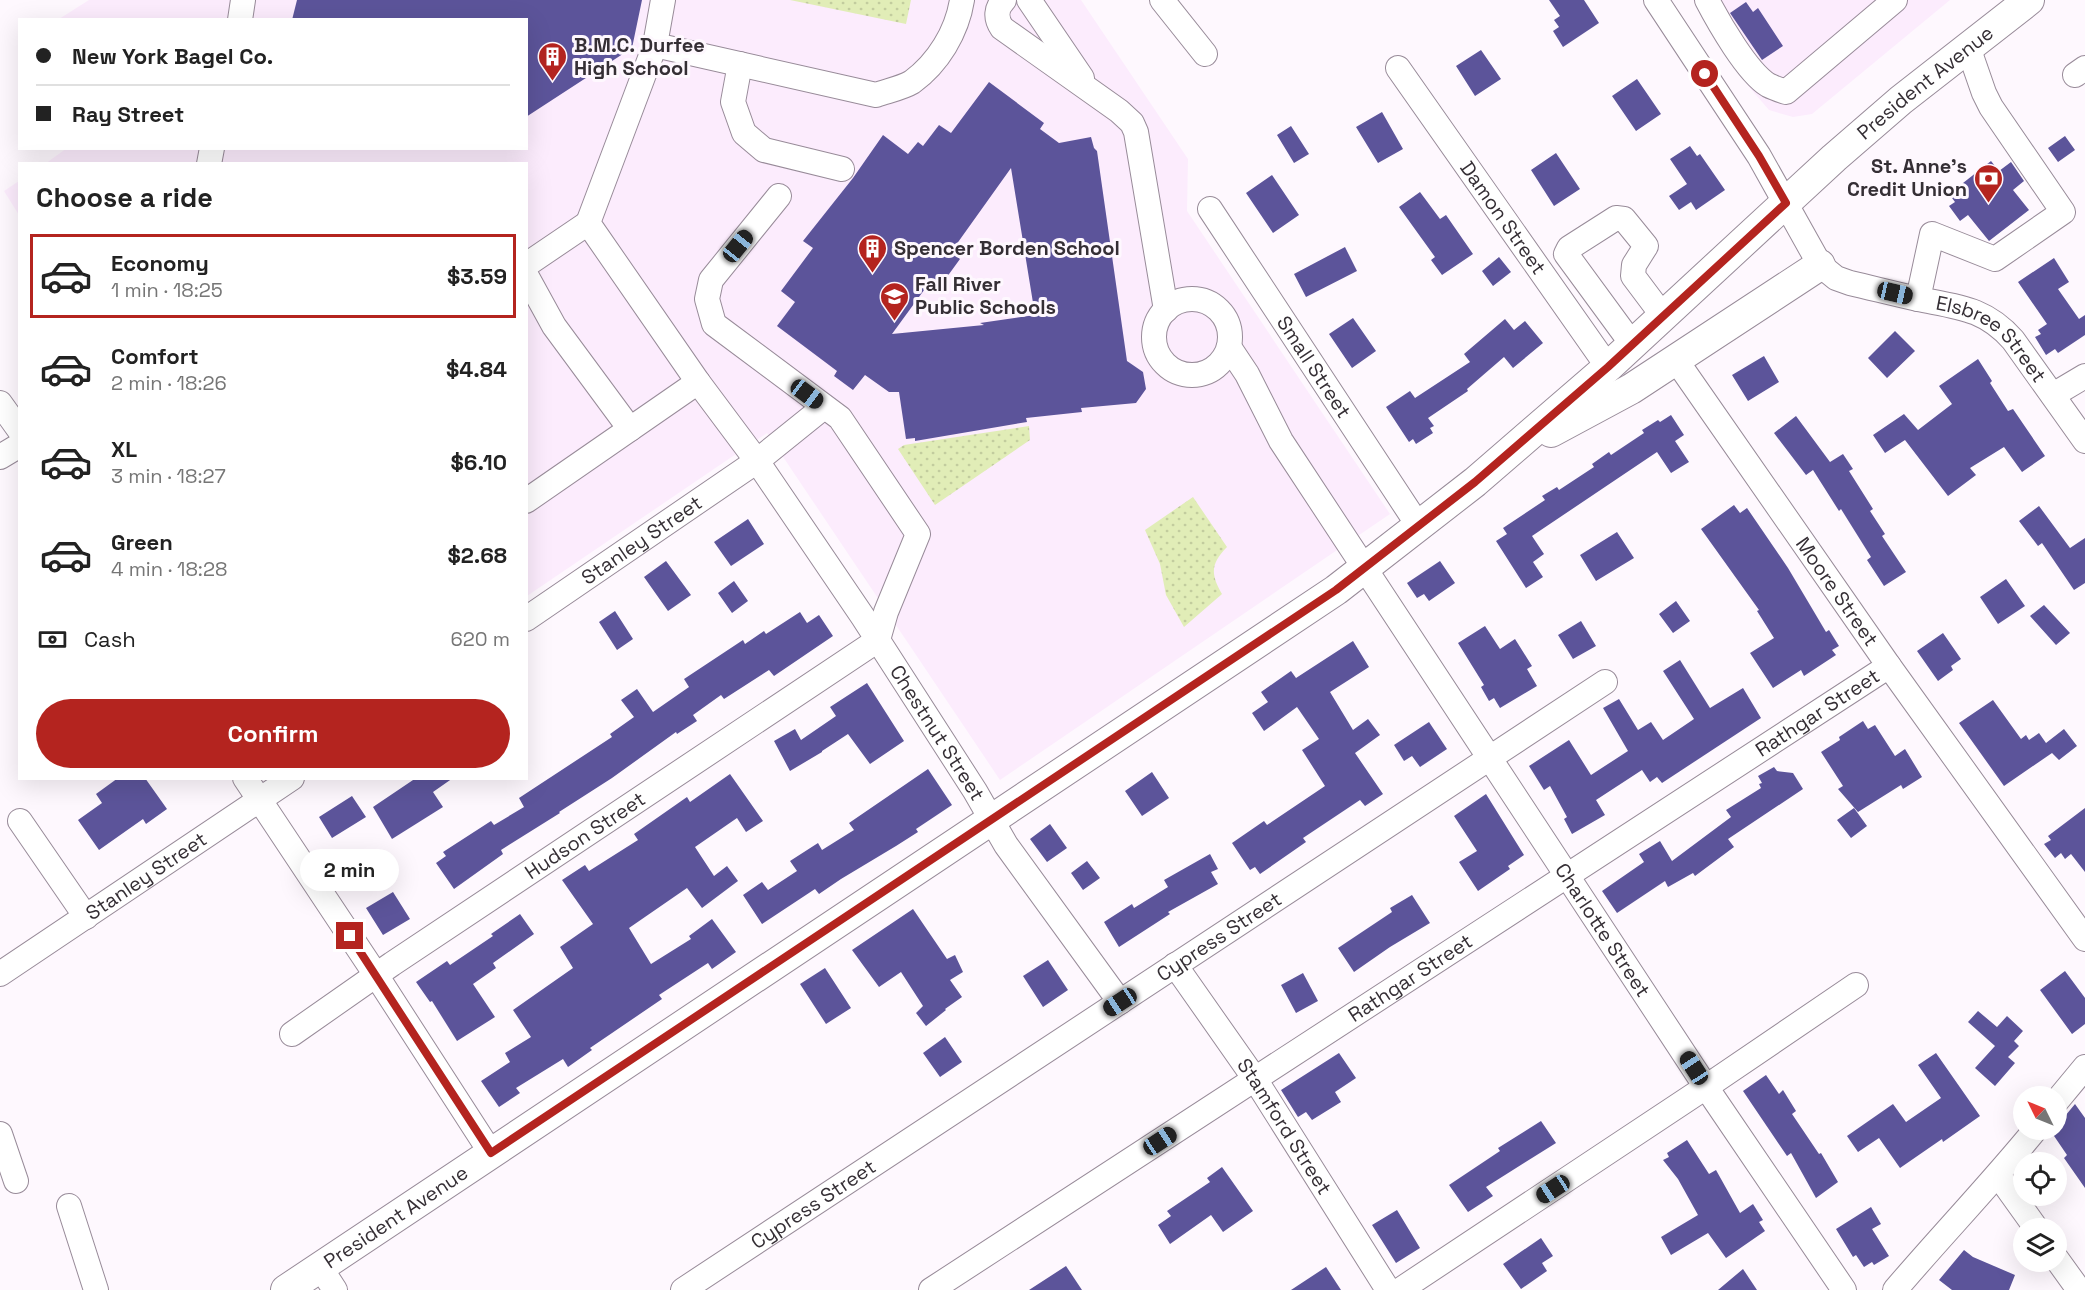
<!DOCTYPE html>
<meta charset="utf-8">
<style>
:root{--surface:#fff;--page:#f2f2f2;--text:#222;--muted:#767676;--line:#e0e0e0;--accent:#b4241f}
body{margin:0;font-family:"Space Grotesk",sans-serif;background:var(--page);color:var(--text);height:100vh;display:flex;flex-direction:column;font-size:22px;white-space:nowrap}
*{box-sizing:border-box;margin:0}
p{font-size:20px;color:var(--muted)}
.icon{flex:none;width:33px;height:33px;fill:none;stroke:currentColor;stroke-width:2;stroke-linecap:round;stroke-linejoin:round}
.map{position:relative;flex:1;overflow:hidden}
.details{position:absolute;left:18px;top:162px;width:510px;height:618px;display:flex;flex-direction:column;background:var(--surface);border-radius:0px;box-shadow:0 6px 24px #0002}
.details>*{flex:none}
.banner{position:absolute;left:18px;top:18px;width:510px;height:132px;border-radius:0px;box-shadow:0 6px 24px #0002;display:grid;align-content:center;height:132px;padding:0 18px;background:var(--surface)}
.needle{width:39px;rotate:313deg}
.controls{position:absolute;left:2013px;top:1086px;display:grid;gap:12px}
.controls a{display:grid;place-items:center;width:54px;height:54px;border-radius:50%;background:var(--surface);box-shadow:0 6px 24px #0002;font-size:30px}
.end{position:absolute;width:27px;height:27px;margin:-14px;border:8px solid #b4241f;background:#fff;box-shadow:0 0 0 3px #fff}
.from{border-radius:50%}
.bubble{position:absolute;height:42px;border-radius:21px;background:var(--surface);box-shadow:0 6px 24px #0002;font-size:20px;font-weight:800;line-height:42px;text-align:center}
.car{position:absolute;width:18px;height:36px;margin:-18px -9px;border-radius:8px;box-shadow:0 0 4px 2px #0007;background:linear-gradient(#222 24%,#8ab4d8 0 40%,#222 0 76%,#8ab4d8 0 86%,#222 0)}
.banner b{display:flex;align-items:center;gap:21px;height:57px;font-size:22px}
.banner b+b{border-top:2px solid var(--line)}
.banner i{width:15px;height:15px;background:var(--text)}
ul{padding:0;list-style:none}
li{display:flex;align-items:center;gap:18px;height:84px;margin:0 12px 9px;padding:0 6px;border:3px solid transparent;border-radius:0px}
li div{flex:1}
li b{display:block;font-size:22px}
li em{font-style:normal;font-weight:800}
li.selected{border-color:var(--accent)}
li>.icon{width:54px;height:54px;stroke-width:1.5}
h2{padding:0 18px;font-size:27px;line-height:72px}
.pay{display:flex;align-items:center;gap:15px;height:66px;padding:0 18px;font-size:22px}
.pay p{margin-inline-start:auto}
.button{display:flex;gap:12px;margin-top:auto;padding:12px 18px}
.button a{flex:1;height:69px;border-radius:36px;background:var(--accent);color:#fff;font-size:24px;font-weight:800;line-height:69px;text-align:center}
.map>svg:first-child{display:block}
.built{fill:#fcecfd}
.park{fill:url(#park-dots)}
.building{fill:#5c549a;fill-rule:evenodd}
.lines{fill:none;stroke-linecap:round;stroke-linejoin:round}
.minor-casing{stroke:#988b99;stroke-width:26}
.major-casing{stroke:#988b99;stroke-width:32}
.minor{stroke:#fff;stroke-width:24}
.major{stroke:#fff;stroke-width:30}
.route{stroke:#b4241f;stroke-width:8}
.labels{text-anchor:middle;stroke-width:6;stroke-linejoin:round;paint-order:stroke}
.poi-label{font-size:20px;font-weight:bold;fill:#352f35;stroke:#fef8fe;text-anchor:start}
.street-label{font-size:20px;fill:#352f35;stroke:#fef8fe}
</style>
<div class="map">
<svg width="2085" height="1290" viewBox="0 0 2085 1290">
<defs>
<pattern id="park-dots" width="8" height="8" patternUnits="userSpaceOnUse" patternTransform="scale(1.5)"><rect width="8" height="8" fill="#e1edb7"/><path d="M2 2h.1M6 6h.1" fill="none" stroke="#c2cc9e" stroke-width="1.8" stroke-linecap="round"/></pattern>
</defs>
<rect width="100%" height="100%" fill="#fef8fe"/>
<path class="built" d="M89,0H1081L1188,159L1187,211L1390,514L1000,780L767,433L527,596L526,164H45L67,148H526V20L59,19Z
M1693,0H1950L1812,114L1793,117L1769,110L1749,87Z
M19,181V215L4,191Z"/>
<path class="park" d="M790,0H911L906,24Z
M1029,426L1030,440L935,505L898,449L904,445Z
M1193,497L1227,547C1211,563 1210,574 1222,594L1184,627L1166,595L1160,564L1145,530Z"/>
<path class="building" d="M297,0H642L632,48L526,117V20H292Z
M1549,0H1584L1599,23L1563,47L1553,31L1559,27L1554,20L1560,16Z
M1746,2L1753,12L1758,8L1783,46L1762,60L1730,13Z
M1481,50L1501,79L1475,96L1456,66Z
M1637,79L1661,114L1636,131L1612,96Z
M989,82L1044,123L1040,129L1059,143L1091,137L1094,148L1097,151L1127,361L1143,372L1146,389L1136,403L1081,408L1082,412L1026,418L1027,422L915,441V438L906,439L899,392H889L865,375L853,390L834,376L837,371L777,326L795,302L781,291L813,248L803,241L853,178L883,135L908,154L918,142L923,146L939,125L951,133ZM1011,168L1035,315L980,323L984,325L892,334L927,286L936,292L960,259L951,252Z
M1382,112L1403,149L1378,163L1356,127Z
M1291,126L1309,154L1294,163L1277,135Z
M2065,136L2075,150L2058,162L2048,148Z
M1690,146L1697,156L1700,154L1725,190L1696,210L1691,202L1679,210L1669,196L1687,184L1670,159Z
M1556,153L1580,189L1554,206L1531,170Z
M1991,161L1999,171L2011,162L2024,181L2013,190L2029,210L1989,241L1968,215L1960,221L1949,206L1955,202L1949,194Z
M1272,175L1299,215L1273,233L1246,193Z
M1420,192L1440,219L1446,215L1473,254L1442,275L1431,260L1435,257L1399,207Z
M1345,247L1357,271L1306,297L1294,274Z
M1499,257L1511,272L1493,286L1482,271Z
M2054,258L2069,282L2058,289L2079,319L2085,315V335L2058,353L2055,349L2046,355L2035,337L2041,334L2038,330L2047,324L2018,282Z
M1353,318L1376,351L1352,368L1329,334Z
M1505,319L1514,330L1525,321L1543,343L1513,368L1504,357L1467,389L1468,391L1428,418L1434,426L1430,428L1433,433L1416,444L1413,439L1409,442L1386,407L1410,391L1415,398L1470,362L1464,354Z
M1895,331L1915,351L1887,378L1868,358Z
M1764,356L1779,382L1748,401L1732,375Z
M1978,359L1992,381L1990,383L2008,411L2013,409L2045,456L2022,472L2004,447L1970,468L1976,475L1948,496L1905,440L1885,453L1873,435L1904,414L1918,430L1952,404L1939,386Z
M1671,415L1684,435L1675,441L1689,462L1671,473L1657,452L1532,536L1544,554L1533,562L1543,577L1526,588L1496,541L1507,534L1503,528L1545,500L1542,496L1557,487L1559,490L1594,467L1592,464L1609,452L1611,455L1644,433L1642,430L1658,420L1660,422Z
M1796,416L1830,462L1843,454L1853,469L1849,471L1873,509L1870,511L1885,534L1882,536L1906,572L1884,586L1867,560L1871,557L1841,509L1839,511L1813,470L1806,475L1774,433Z
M1734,505L1740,513L1747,508L1788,568L1826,632L1829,630L1839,646L1832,650L1836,655L1804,676L1801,670L1773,688L1750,653L1774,638L1757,611L1759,610L1701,529Z
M2039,506L2070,548L2085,538V583L2074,590L2042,543L2038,546L2019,521Z
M748,519L764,544L731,566L714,542Z
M1617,532L1634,558L1596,581L1580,555Z
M666,561L691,595L668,611L644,577Z
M1440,561L1455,583L1429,601L1424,594L1417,598L1407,583Z
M2006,579L2025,606L1998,624L1980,597Z
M734,581L748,601L732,613L718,593Z
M1676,601L1690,621L1673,633L1659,614Z
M2044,605L2070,633L2056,645L2030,616Z
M615,611L633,639L617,650L599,622Z
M800,612L807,623L819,615L833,636L774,676L769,670L724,699L721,695L693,715L697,721L677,734L676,732L612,778L559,812L560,813L501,850L503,854L454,889L436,863L446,856L443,852L491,821L494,825L524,807L519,798L612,737L610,734L634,717L621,700L637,689L653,712L689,687L684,679L743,640L745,644L764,631L766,634Z
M1581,621L1596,646L1573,659L1558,635Z
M1485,626L1500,649L1515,639L1532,666L1527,669L1537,686L1500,708L1494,698L1489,701L1481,687L1484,685L1458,643Z
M1943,633L1961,659L1951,666L1953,670L1938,681L1917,651Z
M1353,641L1369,667L1330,692L1353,730L1368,719L1380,735L1355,753L1383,794L1365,806L1360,800L1303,838L1306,842L1260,874L1255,867L1250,870L1232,843L1264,821L1267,825L1325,786L1302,750L1319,739L1297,707L1264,731L1252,713L1268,702L1261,692L1291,671L1296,678Z
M1680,660L1710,708L1743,688L1761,718L1662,783L1657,777L1650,782L1642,770L1596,800L1605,815L1572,834L1564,819L1567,817L1550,786L1544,790L1529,766L1569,740L1591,775L1628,751L1603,708L1619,699L1638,730L1651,722L1663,740L1694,719L1663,671Z
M867,683L904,741L870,764L848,734L822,751V752L790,771L774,741L795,729L801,740L836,716L830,707Z
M1993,700L2021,739L2026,735L2029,740L2039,733L2046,743L2064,729L2077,746L2059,760L2052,753L2004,786L1959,723Z
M1863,721L1868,729L1875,725L1895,756L1905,749L1922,777L1903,789L1901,785L1858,812L1838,789L1843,786L1821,752L1840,740L1839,737Z
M1429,722L1447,749L1420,767L1412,756L1404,761L1394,745Z
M1774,767L1777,771L1793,773L1803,789L1728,839L1734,847L1695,876L1693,873L1668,887L1665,881L1617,913L1602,891L1644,862L1639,854L1660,841L1672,861L1731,817L1726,810L1761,788L1759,784L1762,783L1758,776Z
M928,769L952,805L916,829L918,832L896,846L841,879L819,894L815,889L762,924L743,895L762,882L768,890L797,871L790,861L818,843L822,850L854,830L849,823Z
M1152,772L1169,798L1142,816L1125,791Z
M730,774L763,821L746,832L737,818L695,847L714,876L727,866L738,881L702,908L687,888L629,928L651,964L691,939L689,936L712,919L736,952L712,969L708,963L659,995L662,999L590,1048L592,1050L568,1067L563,1059L516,1088L520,1093L499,1107L481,1081L510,1062L505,1053L531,1037L513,1010L573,968L560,947L593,924L562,880L585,865L589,871L638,840L634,834L687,797L690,802Z
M118,778H145L167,809L146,824L143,819L99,850L78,820L102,803L96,794Z
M416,778H453L433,792L443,807L392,839L373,807Z
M1486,794L1524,855L1508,866L1510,869L1478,891L1459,862L1477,851L1454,816Z
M352,796L366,817L332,838L319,817Z
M1854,808L1867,826L1851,838L1837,820Z
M2085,808V872L2071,854L2065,859L2061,853L2055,858L2044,844L2051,840L2048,836Z
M1050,824L1067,848L1047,862L1030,839Z
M1210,854L1218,869L1211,872L1218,884L1168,912L1170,914L1119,947L1104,922L1132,904L1134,908L1168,887L1164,880Z
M1087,861L1100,878L1083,890L1071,873Z
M393,892L410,919L383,935L366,908Z
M1412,895L1430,923L1390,947L1354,972L1338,948L1392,912L1390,908Z
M913,909L947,959L955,955L963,972L950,980L962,997L945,1009L946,1010L926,1026L916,1013L923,1006L901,972L879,987L852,950Z
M520,914L534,934L493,963L496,968L473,984L495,1017L457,1041L432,1001L430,1002L416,982L447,961L450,965L493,936L491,934Z
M1048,960L1068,990L1043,1007L1023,976Z
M825,968L851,1008L826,1024L800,984Z
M2065,971L2085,998V1024L2072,1034L2040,990Z
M1303,973L1318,1001L1296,1013L1281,985Z
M1978,1011L1997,1027L2007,1016L2023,1031L2014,1041L2019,1046L2008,1057L2015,1063L1995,1086L1975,1068L1995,1046L1968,1022Z
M945,1037L962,1062L940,1077L923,1053Z
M1339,1053L1356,1078L1335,1092L1341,1102L1312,1120L1306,1112L1298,1117L1281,1090Z
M1936,1053L1980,1116L1943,1142L1942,1139L1900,1168L1879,1138L1858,1152L1847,1136L1893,1104L1906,1122L1941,1098L1918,1065Z
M1766,1075L1779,1094L1783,1090L1796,1111L1792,1114L1819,1154L1821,1153L1838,1182L1816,1198L1791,1153L1787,1156L1743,1091Z
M2075,1104L2085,1118V1188L2064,1158L2067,1155L2052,1133L2056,1130V1127Z
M1541,1121L1556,1143L1486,1187L1493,1196L1468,1212L1449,1185L1500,1151L1498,1148Z
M1687,1140L1709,1174L1716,1170L1740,1213L1753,1204L1763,1220L1759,1222L1765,1231L1726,1258L1708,1233L1671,1255L1661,1237L1698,1215L1678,1179L1663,1160L1669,1157L1667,1153Z
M1222,1167L1253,1211L1223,1232L1211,1215L1170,1244L1158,1225L1171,1216L1167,1211L1210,1182L1207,1178Z
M1871,1207L1881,1224L1872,1229L1889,1256L1874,1265L1872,1262L1864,1267L1856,1255L1853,1257L1836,1229Z
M1397,1210L1420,1248L1396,1263L1372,1225Z
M1541,1238L1553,1256L1542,1263L1547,1271L1521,1289L1503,1264Z
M1964,1250L1973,1257L2015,1275L2009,1290H1952L1939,1280Z
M1066,1266L1082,1290H1029Z
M1326,1267L1341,1290H1291Z
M1743,1269L1757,1290H1718Z"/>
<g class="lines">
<defs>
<g id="minor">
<path d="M663,0L655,45L876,95C887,91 902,88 912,82C938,63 957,32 962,0"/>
<path d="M1004,0C996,8 995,18 1002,28L1119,111L1132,123L1136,132L1166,310"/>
<path d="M1029,0L1082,78"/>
<path d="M1162,0L1205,54"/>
<path id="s1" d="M1656,0L1759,156L1820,265L1836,278L1850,283C1872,288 1895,294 1918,299C1958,307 1985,308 2013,340L2085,441"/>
<path d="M1707,0C1719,23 1747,72 1768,85C1774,88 1780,90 1786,92L1895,0"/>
<path d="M240,20L243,0"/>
<path d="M655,45L588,223L698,382"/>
<path d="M740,64L733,102L744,133L764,150L842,169"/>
<path id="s2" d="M1398,68L1608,367"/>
<path d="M2075,75L2085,68"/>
<path d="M209,164L212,148"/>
<path id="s3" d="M1210,209L1418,525"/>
<path d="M526,265L588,223"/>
<path d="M526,275L554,326L630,429"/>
<path d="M1918,299L1932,234L1995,259L2063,212L1991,107L1984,93L1968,47"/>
<circle cx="1192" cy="337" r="38"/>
<path d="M1632,344L1566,254L1569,248L1616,218L1624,219L1646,246L1634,265L1633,276L1663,316"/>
<path id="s4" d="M1229,347L1247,374L1281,441L1706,1087L1844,1290"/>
<path id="s5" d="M1676,360L1889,666L2085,939"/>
<path d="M2053,395L2085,376"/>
<path d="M0,403L20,431"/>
<path d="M0,457L20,445"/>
<path id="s6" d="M526,501L698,382L757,461L863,617L975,791L1006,845L1120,1002"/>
<path id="s7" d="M526,619L757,461L824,407"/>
<path d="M245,778L376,975L491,1153"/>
<path d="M20,821L86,917"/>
<path id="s8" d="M1175,965L1255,1079L1388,1290"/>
<path id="s9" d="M0,974L292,778"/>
<path id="s10" d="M292,1034L392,964L878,640L886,612L918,534L840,418L714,324L707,299L711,280L779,196"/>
<path d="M2056,1102L2085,1067"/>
<path d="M0,1134L16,1181"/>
<path d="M1998,1175L2036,1228"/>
<path d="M69,1206L96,1290"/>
<path d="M2056,1258L2079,1290"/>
<path d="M320,1267L335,1290"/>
<path id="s11" d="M683,1290L1605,682"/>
<path id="s12" d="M931,1290L1889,666"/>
<path d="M1400,1290L1706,1087L1856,985"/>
<path d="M1895,1290C1941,1236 1990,1185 2035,1130"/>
</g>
<g id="major">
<path d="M1551,432L1631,389L1820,265"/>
<path id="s13" d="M286,1290L1336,590L1475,482L1608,367L1834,158L1901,100L2029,0"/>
</g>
</defs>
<use href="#minor" class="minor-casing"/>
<use href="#major" class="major-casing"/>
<use href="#minor" class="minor"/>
<use href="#major" class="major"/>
</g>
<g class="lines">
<path class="route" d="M350,936L491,1153L1336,590L1475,482L1608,367L1786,203L1759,156L1705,74"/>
</g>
<defs>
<symbol id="building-pin" viewBox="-11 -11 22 30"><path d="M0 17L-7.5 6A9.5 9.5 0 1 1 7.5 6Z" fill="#b4241f" stroke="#fef8fe"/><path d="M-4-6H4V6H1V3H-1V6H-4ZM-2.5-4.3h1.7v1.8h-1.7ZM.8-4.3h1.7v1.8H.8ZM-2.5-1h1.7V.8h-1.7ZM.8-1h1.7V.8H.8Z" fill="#fff"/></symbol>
<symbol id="bank-pin" viewBox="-11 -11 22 30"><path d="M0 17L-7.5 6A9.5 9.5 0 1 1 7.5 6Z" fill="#b4241f" stroke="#fef8fe"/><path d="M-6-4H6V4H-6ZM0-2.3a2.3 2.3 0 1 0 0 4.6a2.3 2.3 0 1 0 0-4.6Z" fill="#fff"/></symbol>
<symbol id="school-pin" viewBox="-11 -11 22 30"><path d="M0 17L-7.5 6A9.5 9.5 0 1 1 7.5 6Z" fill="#b4241f" stroke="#fef8fe"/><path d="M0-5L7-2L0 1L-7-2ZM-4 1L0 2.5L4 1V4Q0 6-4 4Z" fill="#fff"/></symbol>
</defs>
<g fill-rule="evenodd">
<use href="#building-pin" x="536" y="40" width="33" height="45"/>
<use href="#bank-pin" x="1972" y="162" width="33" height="45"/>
<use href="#building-pin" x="856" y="232" width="33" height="45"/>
<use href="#school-pin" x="878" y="280" width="33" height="45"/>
</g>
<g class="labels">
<g class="poi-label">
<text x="574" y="52">B.M.C. Durfee<tspan x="574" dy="23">High School</tspan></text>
<text x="1967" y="173" text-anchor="end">St. Anne's<tspan x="1967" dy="23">Credit Union</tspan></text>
<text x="894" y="255">Spencer Borden School</text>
<text x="915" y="291">Fall River<tspan x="915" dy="23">Public Schools</tspan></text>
</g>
<g class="street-label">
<text dy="7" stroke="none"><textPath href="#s13" startOffset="2040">President Avenue</textPath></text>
<text dy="7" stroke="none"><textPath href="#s2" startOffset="183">Damon Street</textPath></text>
<text dy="7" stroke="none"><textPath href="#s1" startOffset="504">Elsbree Street</textPath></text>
<text dy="7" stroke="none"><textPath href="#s3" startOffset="189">Small Street</textPath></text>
<text dy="7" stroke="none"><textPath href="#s7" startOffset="140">Stanley Street</textPath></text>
<text dy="7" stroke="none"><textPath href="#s5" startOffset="282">Moore Street</textPath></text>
<text dy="7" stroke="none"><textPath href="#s12" startOffset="1058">Rathgar Street</textPath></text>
<text dy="7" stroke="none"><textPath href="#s6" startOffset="634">Chestnut Street</textPath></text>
<text dy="7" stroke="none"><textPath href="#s10" startOffset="354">Hudson Street</textPath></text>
<text dy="7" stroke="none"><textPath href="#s9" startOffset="176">Stanley Street</textPath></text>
<text dy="7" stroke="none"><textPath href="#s4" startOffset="693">Charlotte Street</textPath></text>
<text dy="7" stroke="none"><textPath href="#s11" startOffset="642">Cypress Street</textPath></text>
<text dy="7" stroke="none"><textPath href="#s12" startOffset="572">Rathgar Street</textPath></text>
<text dy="7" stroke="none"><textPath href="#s8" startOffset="195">Stamford Street</textPath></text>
<text dy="7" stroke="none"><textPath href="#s11" startOffset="156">Cypress Street</textPath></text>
<text dy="7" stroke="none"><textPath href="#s13" startOffset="132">President Avenue</textPath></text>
</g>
</g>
</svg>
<div class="controls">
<a><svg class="needle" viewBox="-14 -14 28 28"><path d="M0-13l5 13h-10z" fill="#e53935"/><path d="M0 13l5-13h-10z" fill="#767676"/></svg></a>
<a><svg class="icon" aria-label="locate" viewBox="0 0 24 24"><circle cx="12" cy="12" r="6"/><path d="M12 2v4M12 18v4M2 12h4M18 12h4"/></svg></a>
<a><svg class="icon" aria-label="layers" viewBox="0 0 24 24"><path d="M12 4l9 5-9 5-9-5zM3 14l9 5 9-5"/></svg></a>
</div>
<i class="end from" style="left:1705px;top:74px"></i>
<i class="end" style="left:350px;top:936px"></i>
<div class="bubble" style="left:300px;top:849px;width:99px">2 min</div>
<i class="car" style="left:738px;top:246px;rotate:39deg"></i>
<i class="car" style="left:1895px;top:293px;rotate:103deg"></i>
<i class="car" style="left:807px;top:394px;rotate:127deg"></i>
<i class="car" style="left:1120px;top:1002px;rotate:237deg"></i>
<i class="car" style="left:1694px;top:1068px;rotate:327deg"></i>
<i class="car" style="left:1160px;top:1141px;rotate:57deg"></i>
<i class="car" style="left:1553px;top:1189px;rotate:237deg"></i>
<div class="banner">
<b><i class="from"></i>New York Bagel Co.</b>
<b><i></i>Ray Street</b>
</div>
<section class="details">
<h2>Choose a ride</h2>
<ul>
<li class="selected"><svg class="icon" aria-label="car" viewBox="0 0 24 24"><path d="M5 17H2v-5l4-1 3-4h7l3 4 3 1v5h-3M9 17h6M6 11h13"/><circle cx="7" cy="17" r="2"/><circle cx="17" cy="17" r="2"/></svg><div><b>Economy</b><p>1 min · 18:25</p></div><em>$3.59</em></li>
<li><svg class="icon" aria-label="car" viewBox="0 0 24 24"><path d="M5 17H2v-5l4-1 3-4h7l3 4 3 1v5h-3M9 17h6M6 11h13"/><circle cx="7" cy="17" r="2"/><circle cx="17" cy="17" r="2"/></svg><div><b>Comfort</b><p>2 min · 18:26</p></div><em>$4.84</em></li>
<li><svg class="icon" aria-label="car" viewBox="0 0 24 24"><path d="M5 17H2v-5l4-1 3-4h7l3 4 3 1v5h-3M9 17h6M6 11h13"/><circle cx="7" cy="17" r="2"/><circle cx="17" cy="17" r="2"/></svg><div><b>XL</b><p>3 min · 18:27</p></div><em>$6.10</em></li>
<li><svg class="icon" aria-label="car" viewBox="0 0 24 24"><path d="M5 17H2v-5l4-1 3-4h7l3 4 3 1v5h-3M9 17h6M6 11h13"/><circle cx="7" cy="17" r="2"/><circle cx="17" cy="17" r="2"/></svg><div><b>Green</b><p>4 min · 18:28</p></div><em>$2.68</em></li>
</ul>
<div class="pay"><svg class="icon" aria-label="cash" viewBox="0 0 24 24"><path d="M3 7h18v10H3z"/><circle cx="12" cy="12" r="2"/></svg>Cash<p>620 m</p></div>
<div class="button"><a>Confirm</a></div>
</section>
</div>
